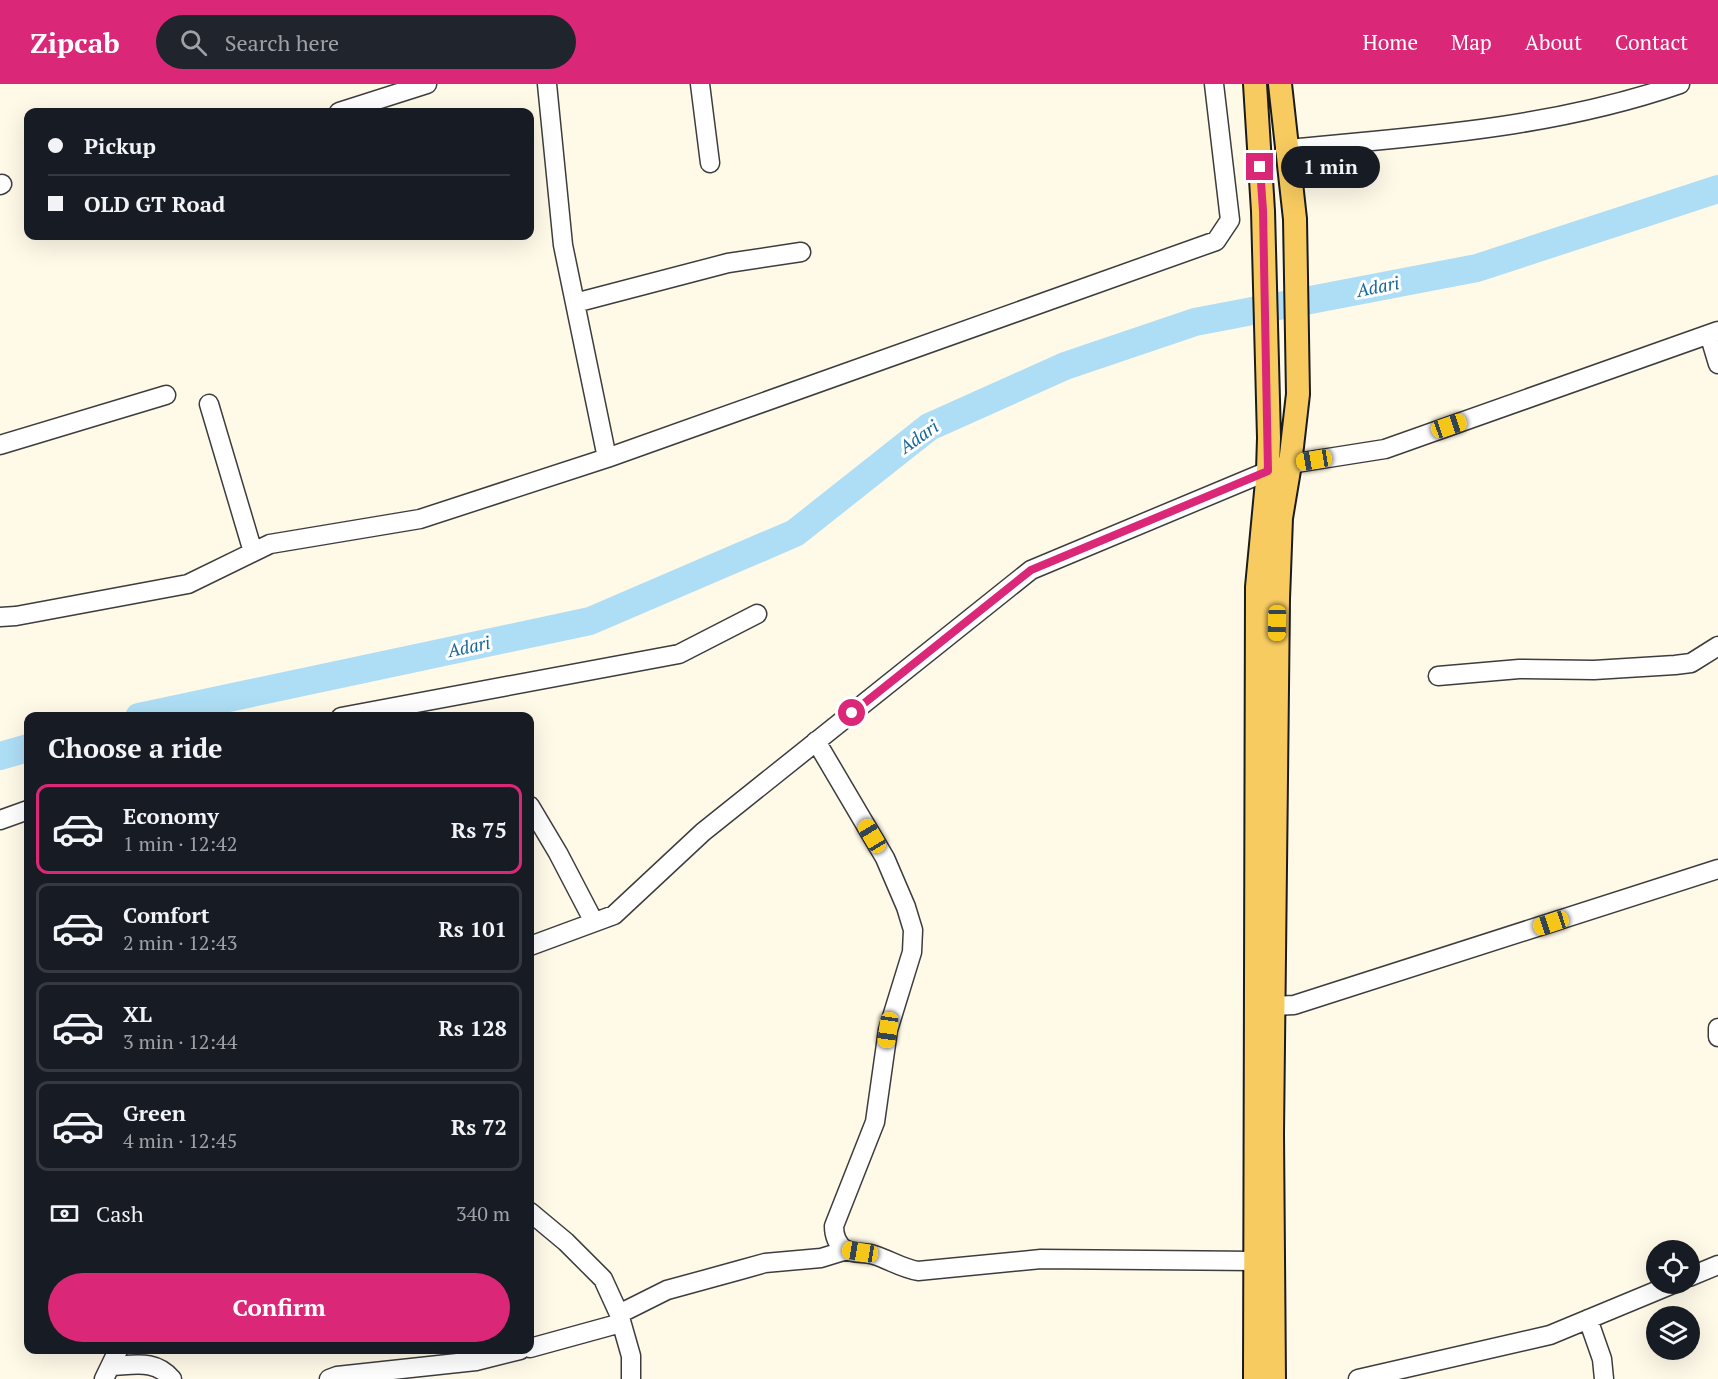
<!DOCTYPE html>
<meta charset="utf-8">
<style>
:root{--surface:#171b24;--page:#20242c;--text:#f1f3f6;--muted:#9ea1a6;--line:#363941;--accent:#db2777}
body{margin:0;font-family:"PT Serif",serif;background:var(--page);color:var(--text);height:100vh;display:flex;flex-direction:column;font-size:22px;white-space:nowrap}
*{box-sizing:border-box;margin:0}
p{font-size:20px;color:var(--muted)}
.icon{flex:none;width:33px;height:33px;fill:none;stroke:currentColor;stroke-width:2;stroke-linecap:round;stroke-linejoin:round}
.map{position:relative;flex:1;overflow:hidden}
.drawer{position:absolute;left:24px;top:628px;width:510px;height:642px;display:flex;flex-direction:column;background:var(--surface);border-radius:12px;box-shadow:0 6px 24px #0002}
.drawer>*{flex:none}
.banner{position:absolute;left:24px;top:24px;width:510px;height:132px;border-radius:12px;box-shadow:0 6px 24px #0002;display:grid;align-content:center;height:132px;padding:0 24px;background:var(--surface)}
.buttons{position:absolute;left:1646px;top:1156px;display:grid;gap:12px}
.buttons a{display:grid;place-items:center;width:54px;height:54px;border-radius:50%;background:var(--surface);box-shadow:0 6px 24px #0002;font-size:30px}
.end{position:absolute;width:27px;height:27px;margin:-14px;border:8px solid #db2777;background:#fff;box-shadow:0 0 0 3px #fff}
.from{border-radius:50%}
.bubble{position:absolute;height:42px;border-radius:21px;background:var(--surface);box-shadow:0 6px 24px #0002;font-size:20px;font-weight:700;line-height:42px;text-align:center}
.car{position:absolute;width:18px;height:36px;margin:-18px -9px;border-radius:8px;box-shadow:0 0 4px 2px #0007;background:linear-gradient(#f5c518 24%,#345 0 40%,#f5c518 0 76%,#345 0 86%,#f5c518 0)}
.banner b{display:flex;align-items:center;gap:21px;height:57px;font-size:22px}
.banner b+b{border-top:2px solid var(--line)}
.banner i{width:15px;height:15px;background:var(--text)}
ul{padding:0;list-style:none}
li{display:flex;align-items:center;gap:18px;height:90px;margin:0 12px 9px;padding:0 12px;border:3px solid var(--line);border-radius:12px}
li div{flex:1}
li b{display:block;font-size:22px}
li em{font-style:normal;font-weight:700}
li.selected{border-color:var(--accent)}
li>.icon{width:54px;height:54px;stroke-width:1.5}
h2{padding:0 24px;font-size:27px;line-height:72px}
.pay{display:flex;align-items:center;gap:15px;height:66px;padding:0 24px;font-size:22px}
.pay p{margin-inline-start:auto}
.button{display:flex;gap:12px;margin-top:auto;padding:12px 24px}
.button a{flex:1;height:69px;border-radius:36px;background:var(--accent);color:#fff;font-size:24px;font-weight:700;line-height:69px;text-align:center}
header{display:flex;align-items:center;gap:36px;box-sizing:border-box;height:84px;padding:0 30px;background:var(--accent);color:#fff}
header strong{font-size:28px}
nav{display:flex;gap:33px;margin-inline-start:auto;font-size:21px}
.search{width:420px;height:54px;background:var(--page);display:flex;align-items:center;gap:15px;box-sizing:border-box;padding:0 21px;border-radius:33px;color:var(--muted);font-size:22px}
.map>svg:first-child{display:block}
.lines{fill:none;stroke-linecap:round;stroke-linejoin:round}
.river{stroke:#aedef5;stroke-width:28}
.minor-casing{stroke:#3d3d3d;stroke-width:21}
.major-casing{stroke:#1b1b1b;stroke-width:26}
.minor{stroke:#fff;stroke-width:18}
.major{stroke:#f7cb60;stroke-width:22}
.route{stroke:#db2777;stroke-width:8}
.labels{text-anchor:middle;stroke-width:6;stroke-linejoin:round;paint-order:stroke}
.water-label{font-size:18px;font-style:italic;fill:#166799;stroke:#fff}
</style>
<header>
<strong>Zipcab</strong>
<div class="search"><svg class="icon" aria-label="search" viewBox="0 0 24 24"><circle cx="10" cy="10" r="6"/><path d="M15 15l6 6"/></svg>Search here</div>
<nav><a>Home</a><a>Map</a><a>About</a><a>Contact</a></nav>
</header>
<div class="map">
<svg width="1718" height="1295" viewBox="0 0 1718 1295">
<rect width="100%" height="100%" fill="#fff9e8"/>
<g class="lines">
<path class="river" d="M139,633L590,537L795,449L929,343L1065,282L1195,238L1477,184L1718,105
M0,672L28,664"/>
<defs>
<path id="minor" d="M547,0L563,161L607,374
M700,0L710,79
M339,28L427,0
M1285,65C1418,53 1553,44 1680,0
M0,101L2,100
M575,219L728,179L801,168
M1709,250L1718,280
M209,320L253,468
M0,361L166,311
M0,533L16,532L188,500L270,460L420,435L607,374L1216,157L1230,136L1214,0
M1438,592L1519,585L1594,586L1675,581L1691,579L1718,562
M341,633L679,570L757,530
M816,657L885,774L906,823L913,846L912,868L888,946L875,1038L834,1142C834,1151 837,1161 846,1166C854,1170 866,1168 874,1171C890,1176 901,1184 918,1187L1041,1175L1255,1177
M530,722L558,769L594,838
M0,736L28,726
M530,862L614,831L703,748L1031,486L1268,387L1290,380L1385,365L1718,247
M1273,922L1294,921L1718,785
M1718,944V953
M530,1128L566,1158L603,1195L619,1230L631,1272V1295
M1689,1193L1718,1181
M619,1230L667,1206L740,1186L765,1179L821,1174L847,1166
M1588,1235L1602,1275L1604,1295
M530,1264L621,1239
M111,1282C135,1281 155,1275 172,1295
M104,1295L118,1266
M329,1295L337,1292L476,1277L520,1266
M1358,1295L1550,1251L1673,1200"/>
<path id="major" d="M1255,1295L1257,503L1268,387L1269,354L1263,127L1255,0
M1274,1295L1272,1050L1278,515L1281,434L1290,380L1298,310L1295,135L1280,0"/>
</defs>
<use href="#minor" class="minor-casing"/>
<use href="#major" class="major-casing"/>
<use href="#minor" class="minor"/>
<use href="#major" class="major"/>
</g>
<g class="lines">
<path class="route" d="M852,629L1031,486L1268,387L1263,127L1260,83"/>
</g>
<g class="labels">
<g class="water-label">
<text transform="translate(1378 203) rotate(-11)" y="6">Adari</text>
<text transform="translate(919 353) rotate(-35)" y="6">Adari</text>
<text transform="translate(469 563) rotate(-12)" y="6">Adari</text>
</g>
</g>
</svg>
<div class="buttons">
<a><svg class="icon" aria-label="locate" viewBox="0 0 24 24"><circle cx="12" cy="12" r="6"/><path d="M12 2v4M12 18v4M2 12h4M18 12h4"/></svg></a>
<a><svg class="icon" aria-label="layers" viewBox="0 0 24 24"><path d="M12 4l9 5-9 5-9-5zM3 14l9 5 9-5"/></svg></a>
</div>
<i class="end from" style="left:852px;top:629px"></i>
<i class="end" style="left:1260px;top:83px"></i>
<div class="bubble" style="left:1281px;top:62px;width:99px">1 min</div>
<i class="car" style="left:1449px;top:342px;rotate:71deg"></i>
<i class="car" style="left:1314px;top:376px;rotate:261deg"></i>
<i class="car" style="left:1277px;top:539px;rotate:181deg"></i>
<i class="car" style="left:872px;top:752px;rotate:329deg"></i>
<i class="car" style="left:1551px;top:839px;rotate:252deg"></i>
<i class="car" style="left:888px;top:946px;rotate:188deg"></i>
<i class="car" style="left:860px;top:1168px;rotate:279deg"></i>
<div class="banner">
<b><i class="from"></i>Pickup</b>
<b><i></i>OLD GT Road</b>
</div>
<section class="drawer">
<h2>Choose a ride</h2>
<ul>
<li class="selected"><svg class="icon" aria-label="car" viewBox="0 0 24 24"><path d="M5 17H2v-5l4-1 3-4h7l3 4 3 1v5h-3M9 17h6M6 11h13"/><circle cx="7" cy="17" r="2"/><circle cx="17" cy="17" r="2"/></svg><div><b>Economy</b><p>1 min · 12:42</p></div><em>Rs 75</em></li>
<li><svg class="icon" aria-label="car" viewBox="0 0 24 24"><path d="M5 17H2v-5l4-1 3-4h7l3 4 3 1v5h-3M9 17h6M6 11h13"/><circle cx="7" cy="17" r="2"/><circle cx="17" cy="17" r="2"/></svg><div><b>Comfort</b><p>2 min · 12:43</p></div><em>Rs 101</em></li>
<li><svg class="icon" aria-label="car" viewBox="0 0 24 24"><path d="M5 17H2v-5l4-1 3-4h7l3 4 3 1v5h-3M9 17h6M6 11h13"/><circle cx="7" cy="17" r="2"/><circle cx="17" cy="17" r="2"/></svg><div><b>XL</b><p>3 min · 12:44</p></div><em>Rs 128</em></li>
<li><svg class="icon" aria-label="car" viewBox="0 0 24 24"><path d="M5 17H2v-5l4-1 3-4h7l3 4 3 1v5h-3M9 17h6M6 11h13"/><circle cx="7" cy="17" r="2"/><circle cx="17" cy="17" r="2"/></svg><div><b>Green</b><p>4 min · 12:45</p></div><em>Rs 72</em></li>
</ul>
<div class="pay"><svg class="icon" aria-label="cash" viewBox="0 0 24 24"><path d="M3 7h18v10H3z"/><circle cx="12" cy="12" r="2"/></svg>Cash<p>340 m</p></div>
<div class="button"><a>Confirm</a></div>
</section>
</div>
